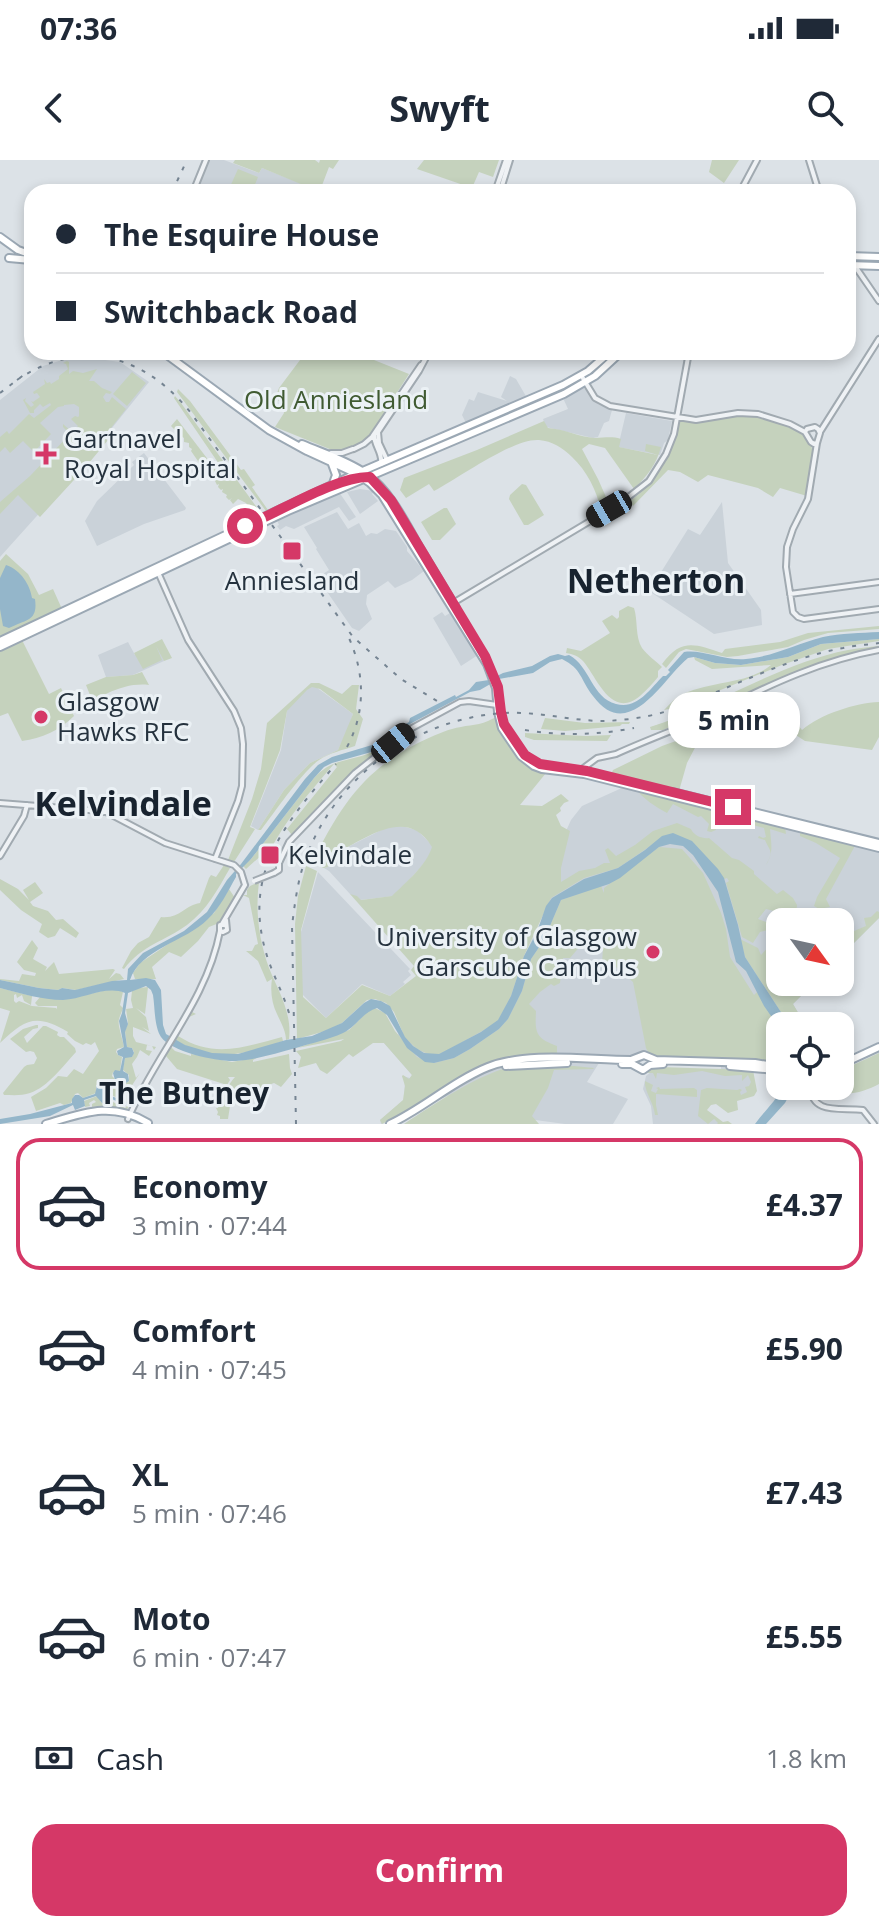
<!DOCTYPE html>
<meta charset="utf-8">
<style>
:root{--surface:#fff;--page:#f2f2f3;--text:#1f2937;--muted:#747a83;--line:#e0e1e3;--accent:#d53867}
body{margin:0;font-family:"Open Sans",sans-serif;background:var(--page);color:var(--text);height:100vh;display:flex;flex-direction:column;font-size:30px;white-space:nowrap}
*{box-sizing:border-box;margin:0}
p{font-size:26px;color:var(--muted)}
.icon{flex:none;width:44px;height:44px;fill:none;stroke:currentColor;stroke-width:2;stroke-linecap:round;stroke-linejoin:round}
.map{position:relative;height:964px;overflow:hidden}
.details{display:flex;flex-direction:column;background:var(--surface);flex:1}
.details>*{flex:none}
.guide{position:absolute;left:24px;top:24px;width:832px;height:176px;border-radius:24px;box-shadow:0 4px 12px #0003;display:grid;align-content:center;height:176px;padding:0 32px;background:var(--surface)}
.needle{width:52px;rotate:123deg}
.controls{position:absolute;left:766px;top:748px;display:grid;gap:16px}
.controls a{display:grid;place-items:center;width:88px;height:88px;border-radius:16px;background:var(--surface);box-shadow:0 4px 12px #0003;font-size:40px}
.end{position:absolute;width:36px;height:36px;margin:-18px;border:10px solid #d53867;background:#fff;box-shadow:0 0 0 4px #fff}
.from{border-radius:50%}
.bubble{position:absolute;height:56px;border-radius:24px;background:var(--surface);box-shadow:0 4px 12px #0003;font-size:26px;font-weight:700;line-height:56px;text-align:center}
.car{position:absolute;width:24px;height:48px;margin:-24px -12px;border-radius:10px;box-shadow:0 0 6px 2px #0007;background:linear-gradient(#222 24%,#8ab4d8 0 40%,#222 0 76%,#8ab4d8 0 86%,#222 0)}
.guide b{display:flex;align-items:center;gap:28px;height:76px;font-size:30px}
.guide b+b{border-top:2px solid var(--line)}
.guide i{width:20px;height:20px;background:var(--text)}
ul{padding:14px 0 0;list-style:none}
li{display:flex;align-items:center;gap:24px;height:132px;margin:0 16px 12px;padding:0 16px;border:4px solid transparent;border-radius:24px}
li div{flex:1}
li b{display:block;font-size:30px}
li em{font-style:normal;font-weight:700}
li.on{border-color:var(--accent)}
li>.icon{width:72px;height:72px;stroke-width:1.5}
.pay{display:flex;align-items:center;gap:20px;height:88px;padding:0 32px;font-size:30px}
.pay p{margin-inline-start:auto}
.primary-button{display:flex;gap:16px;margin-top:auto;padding:16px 32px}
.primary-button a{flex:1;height:92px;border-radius:24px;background:var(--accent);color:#fff;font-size:32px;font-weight:700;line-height:92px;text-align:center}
.status{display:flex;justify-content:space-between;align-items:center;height:56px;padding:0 40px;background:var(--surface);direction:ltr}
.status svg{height:22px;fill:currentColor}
header{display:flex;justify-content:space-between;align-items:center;height:104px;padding:0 32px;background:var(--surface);font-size:36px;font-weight:700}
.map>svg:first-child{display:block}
.built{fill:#cad2d9}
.green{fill:#c5d2bd}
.water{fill:#94b6ca}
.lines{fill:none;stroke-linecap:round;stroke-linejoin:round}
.tertiary-casing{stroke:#a1aab1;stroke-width:8}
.primary-casing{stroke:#9ba8b4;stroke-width:10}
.tertiary{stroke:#eff2f5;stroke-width:4}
.primary{stroke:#fff;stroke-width:6}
.rail{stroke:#758492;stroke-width:2;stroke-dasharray:4 8;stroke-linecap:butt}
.tertiary-bridge-casing{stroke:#a1aab1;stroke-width:8;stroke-linecap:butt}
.tertiary-bridge{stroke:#eff2f5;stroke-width:4}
.route{stroke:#d53867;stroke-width:10}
.poi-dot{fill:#d53867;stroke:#ebf1f5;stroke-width:3}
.labels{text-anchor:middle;stroke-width:6;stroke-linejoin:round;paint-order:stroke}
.park-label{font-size:26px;fill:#405b32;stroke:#ebf1f5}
.poi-label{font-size:26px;fill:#25323e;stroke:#ebf1f5;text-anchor:start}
.quarter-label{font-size:30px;font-weight:bold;fill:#18232f;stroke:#ebf1f5}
.district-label{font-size:34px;font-weight:bold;fill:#18232f;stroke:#ebf1f5}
</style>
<div class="status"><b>07:36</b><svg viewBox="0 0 49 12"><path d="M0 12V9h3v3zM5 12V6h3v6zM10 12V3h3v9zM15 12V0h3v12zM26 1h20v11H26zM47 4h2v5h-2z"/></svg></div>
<header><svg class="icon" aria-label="back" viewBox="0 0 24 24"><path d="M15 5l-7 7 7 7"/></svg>Swyft<svg class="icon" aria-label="search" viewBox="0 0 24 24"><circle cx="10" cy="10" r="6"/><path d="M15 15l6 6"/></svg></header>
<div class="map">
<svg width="879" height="964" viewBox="0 0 879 964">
<rect width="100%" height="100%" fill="#dce2e7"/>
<path class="built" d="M209,0H224L259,13L262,8L320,31L195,32Z
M83,197L120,202L149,222L79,309L0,397V240L43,206L59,201Z
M510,216L516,219L527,238L466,263L462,255L469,239L474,241L478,232L507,241L501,237Z
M584,228L598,244L612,250L609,261L604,263L598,277L593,278L546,267L543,259L568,249L563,238Z
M626,253L672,261L668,280L664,283L660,295L618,287Z
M144,293L186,348L185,350L144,364L97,386L85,361L97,341L134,305L132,302Z
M360,329L374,331L372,334L378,341L360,354L347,332Z
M339,332L356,357L349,361L339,347L294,369L286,366L280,370L277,366L279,365L277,360Z
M722,342L728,403L761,450L762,465L714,474L652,433L653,425L688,369L700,375Z
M337,352L348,369L359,363L366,376L371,373L377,374L385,369L396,371L407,387V391L424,411L412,420L395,428L388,421L367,435L366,444L372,459L359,471L352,468L321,423L320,416L329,410L316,389L317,388L304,367Z
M442,452L445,456L450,453L478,495L461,506L433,458Z
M128,482L135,495L157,485L164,501L133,515L106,517L98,495Z
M310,527H316L353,554L347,571L338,590L310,603L284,630L258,670L251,666L281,590L287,551L291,542Z
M624,627L879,690V758L840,797V762H780V822H815L793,844L806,866H780V905L744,901L756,931L751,936L706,939L704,950L720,964H653L651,946L643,929L646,916L656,908L721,911V900L651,896L599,903L587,922L628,939L613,964H565L528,959L464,960L450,935L381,964L380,960L404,940L405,921L402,916L410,918L412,915L384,883L524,796L543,757L562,680L571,660L582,646Z
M391,665H397L417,670L432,685V692L422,706L394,736L360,740L350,734L329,711L324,708H326L331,697L338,692Z
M318,712L410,809L408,811L411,815L403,822L405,824L390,836L362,824L326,858L302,834L300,813L301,772Z"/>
<path class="green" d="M235,0H315L319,3L320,0H339L333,9L329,7L321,28L327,32H320L262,8L259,13L233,3Z
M424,0H499L493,17L479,12L472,28L417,9Z
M712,0H739L724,23L709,12Z
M238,9L258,17L252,32H217L219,26L229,29Z
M312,192H354L409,214L368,278L359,284L337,292L275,267L284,253L282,243L275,238L279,228L300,200L307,198Z
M67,201L69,202V214L73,211L83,213L97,209L89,221H94L102,228L112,232L110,234L106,233L103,237L106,242H109L112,237L126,249L103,278L108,280L84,309L40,357L18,335L0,354V342L30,316L70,274L63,267V264L72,272L78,266L71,259L75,256L78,257L79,256V247L74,244L64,245V246L58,247L40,263L51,274L34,292L23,281L10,293L5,287L0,292V277L7,271L9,274L29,254L34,258L51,245L50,243L43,247L40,244L34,250V253H30L23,240L26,238L25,241L31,247L34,245L31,241L33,242L40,237L37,233L34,234L33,232L45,224L44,219L47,223L50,222L51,224L59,219V216L68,209L66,204L63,203Z
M132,212L146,223L127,246L113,234Z
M178,229L190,241L241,310L244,309L255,325L252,327L268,350L266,351L177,232Z
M175,236L181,243L261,353L255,356L246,343L238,339L233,344L230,340L232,338L229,340L226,337L227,335L222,332L223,329L221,330L218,327L219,324L217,325L215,321L216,319L212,320L210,317L211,314L203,305L200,304L191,291L192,289L189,287V283L184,282V278L181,276L182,271L178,273L171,266L177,259L216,310L221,307L174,238Z
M738,254C760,255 802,262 811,285C816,300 809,321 807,336L780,328L773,337L758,328L708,315L698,322L680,312L668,310L633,346L630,341C657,322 672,292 680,260L699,262Z
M544,261L548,268C564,269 579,277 595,278C605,278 611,276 621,279L619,287L658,295L645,291L646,284L661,287C656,305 648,315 634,329L605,288L589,284L582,289L598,319L610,346L601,351C597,331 587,311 572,297C563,288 552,281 539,280C513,278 459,318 434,331L429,324L406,338L400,330L404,318L477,290Z
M522,324L526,325L544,355L528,365H524L509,339L510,335Z
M444,348H447L456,364L440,380H432L421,362Z
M6,394L28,414L39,435L53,429L62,449L0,477V401Z
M628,446L634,448C638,460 635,477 642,488C647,495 656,501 662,507L658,511V517C653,523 647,530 640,536C611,560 597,517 583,501C578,496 573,494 566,493L567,488L581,491L610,473L602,461L612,455L617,459L619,457V451Z
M879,466V469L828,473L804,480L788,487L738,496L727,497L686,489L679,492L666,508L662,504C681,478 695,484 722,493L725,489L780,482L808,473Z
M162,479L172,498L164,501L156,486L162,500L143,509L134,493Z
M879,479V481L828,489L782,505L679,547L664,550C668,546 673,540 678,537C706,520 746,526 771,505L712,509L695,500L694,497L715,503L741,505L788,497L821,484Z
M22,480L49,534L61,528L74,556C59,571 42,578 22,581L8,553L0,556V490Z
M879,486V489L849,494L788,515L663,570H651L650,567C716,546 780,503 848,490C858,488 869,487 879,486Z
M142,512L149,525C123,522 97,537 77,553L73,544L90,535L86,525L106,517L133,515Z
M311,523H319L342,534L352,525H359L356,549L363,559L355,586C343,590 329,593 319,600C301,613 275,652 261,670H258L284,630L310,603L338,590L353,554L320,529L312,527L307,530L287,551L280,590L250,667L255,669L234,702L228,700L252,639L261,609L267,563Z
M785,541L788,548L795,545L798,552L786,560L781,555L742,565L699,580L687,603L679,631L611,615L613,610L662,586L734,560L759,548Z
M879,542V577L872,590L805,581L785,568L794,560L802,570C821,554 855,543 879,542Z
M497,557C510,582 517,603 546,613L520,645L542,646L561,634L569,641L564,643L560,648L561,651L556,655L561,666L570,671L561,708V722L579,711L595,708L604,703H610L605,690L608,688L616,696L635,685L653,671L677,663L691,669C694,676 703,679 709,678L732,698L739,700L754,711V714L777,734L783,730L793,738L797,745L796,755L789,762C779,762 779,756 774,751L766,749L758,759L766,762C771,760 775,759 780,762V767L760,772L753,783L742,777L726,723L729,721L727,718L724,719L695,685L656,682L618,708L584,718L551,738L524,796L511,836L498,861L491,866L450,889L439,894H428L417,889L405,878L394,852L386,843L375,839L367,840L342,863L329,870L297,879L295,764L298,736L306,706L317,711L301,770L303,837L326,858L362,825L390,836L416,816L411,810L414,806L350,734L357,736L361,740L392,736C406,722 426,706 432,687C407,646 368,678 338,692L332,697C332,703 330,707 324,708L312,703C345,636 372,600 443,572C455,567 467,566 479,564C485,563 491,559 497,557Z
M545,558L585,563L630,562L629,564H622L620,566L565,571L541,569Z
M525,573L586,576L611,575L607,581L534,580L525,577Z
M394,576L395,578L362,603L292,675L287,669L337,607L334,604C309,633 284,661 268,695L264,693L246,709L243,706L251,699L314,618C332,598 350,602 372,592C380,588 387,582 394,576Z
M636,629L785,667L786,674L770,669C771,683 774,693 766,705C774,690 770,692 765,680L758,678L759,676L763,678L766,677L764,668L749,664L747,661L741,660L739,662L732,660L716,665V670L711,672L707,671L709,664L701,656L698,657L673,644L667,653C657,648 641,637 636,629Z
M800,671L856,684L826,739L830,747L819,749L814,746L817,737L840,698L816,683L800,676Z
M659,687L682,689L703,713L721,753L726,769L730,797L754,835L757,832L776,863L780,875V904L722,898H662L650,896L646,888L633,822L616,807L602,803L603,788L600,791L587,783L582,784L570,798H563L560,823L554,826L551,824L540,832L529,844L536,851C535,872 535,878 557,886V895L543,894L500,898L469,912L406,952L382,964L380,960L403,940L405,926L402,916L403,915L409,919L412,915L384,883H373L353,897L349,894L327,914L320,910L316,903L298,908L301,897L296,891L341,881L344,879L297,888L349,870L367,852L375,848L385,853L395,871L417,897L434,903L454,898L470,889L499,869L508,859L522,831L531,799L544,780L561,740L601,726L604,733V728Z
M224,705L230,708C218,729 207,750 187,765C165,781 142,785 124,809L122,808L131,791L138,783L149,777L161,757C180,759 185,745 200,743L209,718L211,715L216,717Z
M0,719L18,729L29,740L23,730L35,722L43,733L30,742L33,746L48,751L56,760L63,759L79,773L76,778L60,768L55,776L48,778L39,772L42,764L21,750L0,730Z
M259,722C255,751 259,780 269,808C279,832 292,853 289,879L286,880C286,871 281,863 277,854C272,844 270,831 272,819L267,822L258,801L246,791H252L255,785L258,784L249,738L243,735H247V730L250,726Z
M229,729L235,738L219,763L209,767L198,781L181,797L169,792L152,807L156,819H135L133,813L140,803L214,753Z
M827,751L854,771L866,766L864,758L871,757L877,751L879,752V758L840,797V762H815Z
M780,774V822H815L793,844L806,866H790L745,797L740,779L758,788L761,795Z
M32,780L38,788L33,799L47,807L45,811L54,802L59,814L113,809L115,810L109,819L116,813L120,814L124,819L76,830L62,828L58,830L39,828L0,820V819L19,821L22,814L35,816L36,813L24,810L17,802Z
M148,827L145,854L136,848L146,857L149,871L142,867L151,874L133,867V876L136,882L156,887L154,890L152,886L147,885L146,890L152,891L149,896L140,890L137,897L132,904L136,918L140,913L129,930L127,932L125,930L130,944L126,951L106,946L92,947V944L96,942L94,940L89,943L90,946L85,947L84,941L97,936L102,943H107L110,939H112L110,942L112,944L113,942L125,948L128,945L127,942L111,935L107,931L117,922L123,925L129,921V915L123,910L125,897H132L134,892L132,888L127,887L125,871L128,863L126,849L133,848L131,840L132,831L139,828Z
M0,828L32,836L31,845L24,841L22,835L17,838L16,834L14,835V841L16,843L19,841L32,846L56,848L57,849V846H38L35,843L40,837L67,839L111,829H117L123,832L120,845L123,848C122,852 120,855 119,859C117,865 123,879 124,887L117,889L116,892L118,895L122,897L120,911L113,912L112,916L115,919L105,929L100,924L96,925V933L83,938L78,933L75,934L71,943L64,945L60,943L36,951L31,937L46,928L58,916L67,917L74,909L83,914L99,891L95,882L91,885L86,883L83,885L75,881L67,874L68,872C36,853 25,859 0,883L10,851L0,848Z
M192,852L196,854L189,857L178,876C214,899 245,887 282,877L283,881C241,896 215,902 174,880Z
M36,865H38V868L33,869L24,877L27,883L43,866H46L58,872L57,875L60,877H64L75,888L76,892C63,906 48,927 30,933C22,936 12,935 4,935L3,933L24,907L27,905L34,904L37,898L34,892L30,891L26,892L10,879L23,869Z
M170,886L175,891L191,896V894L232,902L258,897L253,900V902L289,894L290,908L292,914L281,927L274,923L253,931L230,946L228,959H220V956L217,955L218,952L216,948H218C222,938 228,924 235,917H228L230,920L227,925L177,909L166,896Z
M879,893V924C862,933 841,939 824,926H840V911Z
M512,906H574L594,908L593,909L554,910L548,928L532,956L539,964H404C438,942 472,918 512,906Z
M659,907L753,910L757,931L754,936L737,941L738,950L728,953L716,944L711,945L707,950L723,962L728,961L732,964H717L718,963L714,959L708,964L698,956L701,930L707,928L737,930L740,929L742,930L740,932L741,935L747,932L745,927L749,926L751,922L748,915L742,921V915L725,916L702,911L674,915L657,913L656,919L653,913H647L653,908Z
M645,921L653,925L651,931L656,933L658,929L656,928L659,927L660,929L694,928L697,930V937L656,934V945L658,955H655C654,943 644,931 645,921Z"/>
<path class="water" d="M6,405C21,410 30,425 32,438L35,439C38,461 27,459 9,468L3,466L0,449V418Z
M879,472V479L821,484L788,497L741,505L715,503L694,497L688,498C664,517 629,585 593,536C580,519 582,509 562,499L550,502L533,513L499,519L480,530L470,532L410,564L375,591L332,603L324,607L314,618L251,699L236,714V717C228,731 220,748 208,759C185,782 140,789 130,820L146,818L155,820L161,830L163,865L166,874L185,885L212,893L238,894L286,880L312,876L342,863L364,843L371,839L381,841L390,846L405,877L413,886L424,893L439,894L481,872L498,860L511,836L524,796L537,772L546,746L552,738L584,719L618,708L645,690L662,676L673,673L692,681L718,709L724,718L738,765L745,797L790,866H780V875L776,863L764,846L746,811L736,802L718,732L693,695L683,686L670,684L659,687L620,718L609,724L561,740L544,780L531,799L522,831L508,859L499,869L470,889L454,898L434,903L425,902L407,888L387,855L377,848C363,852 356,867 343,873C328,880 311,883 296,888C276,893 256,900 236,901C217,902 172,892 161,877C154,866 155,847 153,835L151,830L146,826L128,833L125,853L128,864L125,872L127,887L132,888L134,893L132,897L125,898L123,911L128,914L129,921L123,925L117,922L106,931L111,936L127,942L126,946L110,938L106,943H102L96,936L84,940L85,946L75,950L73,945L50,956L0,964V959L30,954L72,943V939L75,935H79L83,938L95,934L97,926L101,925L105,929L115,920L113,913L115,910L120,911L123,897L118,895L117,891L124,887L119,861L122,853L125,833C106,825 84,839 63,840C42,840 20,833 0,828V820L39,828L58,830L62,828L75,830L112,821L127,820L128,809L143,793L184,771L207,752L227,720L241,704L305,619L318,605L332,597L372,585L395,568L397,569L409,562L410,558L455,535L456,537L469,530L476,522L489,520L503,513L532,506L550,496L558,494L565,496L569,495C590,506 592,538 616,544C637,550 650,529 663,516H666L670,512L668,510L684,492C702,489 724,501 746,499C775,496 796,484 823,477C841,473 861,473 879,472Z
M782,926H794L785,943L766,964H755C764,951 777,941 782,926Z"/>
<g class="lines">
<defs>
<path id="tertiary" d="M809,0L819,32
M193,32L206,0
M495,32L506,0
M500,32L510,0
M740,32L757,0
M848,96L879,141
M581,215L595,238L610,246L696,260L738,253L758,254L790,264L805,272
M815,267L818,269L820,273L817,283L814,284L811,282L805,272L807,269Z
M820,272L879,179
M374,275C374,286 383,293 381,304
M817,283L808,339L793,369L787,387L786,407L793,452L798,457L804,459L879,449
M354,289L364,284L372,277L421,205
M331,293H342L353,289
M387,300L379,283L378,272L419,211L429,192
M157,410L188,480L234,551L241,568L243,584L242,626L238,641L215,699
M790,434L879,422
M453,443L622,342L649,321L666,294L674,274L689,192
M578,612L597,598L616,594C651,578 689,565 724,548C773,523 824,500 879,490
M0,643L101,651
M97,649L102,648V652H106V648H102
M106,652L165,683L234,705L241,712L245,725
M0,696L24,656L27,645
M274,713L279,710V703L289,682L355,613L412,568L460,542L469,541L497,545
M222,764L245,725
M226,765H220V771L223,772L227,770L226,760
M810,926C812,956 841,947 863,950L874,964
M128,959C155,895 207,841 220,771"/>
<path id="primary" d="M0,77L18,90L32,95
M848,96L879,97
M9,98L31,100
M848,105L879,106
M163,192L269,270L307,291L357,314L370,323L382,335L487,504L496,528L498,552L502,568L521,596L534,606L542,609L584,614L879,688
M302,284C323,293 346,300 365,313C389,330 403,358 417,383C430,405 443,426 456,448
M332,326L336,315L332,304
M0,481L351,316L563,225L588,211L610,192
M0,487L288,351L564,234L595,216L621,192
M673,632L879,683
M622,904H632L643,910L650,905L663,904
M840,905L879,887
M506,906L567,903
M730,906L775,910
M46,964C83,953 112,941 148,963
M390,964C424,948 453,921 488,907C528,891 587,900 631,900L644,895L656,900L755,903L780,907"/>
</defs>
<use href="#tertiary" class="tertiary-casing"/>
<use href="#primary" class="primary-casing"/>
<use href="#tertiary" class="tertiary"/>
<use href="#primary" class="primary"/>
<path class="rail" d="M172,32L187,0
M17,220C81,177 145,195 191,253L353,477L401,519L437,541
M0,233L25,214
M525,570C562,576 598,575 634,568
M347,587C366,552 365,512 348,476
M289,853C283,833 273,815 267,796C241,713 286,662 336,604
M296,964L292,766C295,742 298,717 307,695C338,614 417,559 503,553C536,551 567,560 600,561C616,561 633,559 648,556C683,549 712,533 745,520C776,507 810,494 843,488C855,485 867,485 879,483"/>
<defs>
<path id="tertiary-bridge" d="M254,721L274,713"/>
</defs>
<use href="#tertiary-bridge" class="tertiary-bridge-casing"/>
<use href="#tertiary-bridge" class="tertiary-bridge"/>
</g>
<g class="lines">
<path class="route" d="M245,366C278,353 336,316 370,317L391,340L485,496L498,527L501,552L504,564L525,595L540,604L587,611L733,647"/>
</g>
<g class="poi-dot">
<path d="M42 282h8v8h8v8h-8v8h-8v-8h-8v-8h8z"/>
<rect x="282" y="381" width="20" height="20" rx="4"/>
<circle cx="41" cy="557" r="8"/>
<rect x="260" y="685" width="20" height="20" rx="4"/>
<circle cx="653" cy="792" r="8"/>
</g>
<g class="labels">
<g class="park-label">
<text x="336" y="249">Old Anniesland</text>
</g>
<g class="poi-label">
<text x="64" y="288">Gartnavel<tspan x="64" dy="30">Royal Hospital</tspan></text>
<text x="292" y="430" text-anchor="middle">Anniesland</text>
<text x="57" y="551">Glasgow<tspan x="57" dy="30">Hawks RFC</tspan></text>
<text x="288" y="704">Kelvindale</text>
<text x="637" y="786" text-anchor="end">University of Glasgow<tspan x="637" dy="30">Garscube Campus</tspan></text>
</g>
<g class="quarter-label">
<text x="184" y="944">The Butney</text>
</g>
<g class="district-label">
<text x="656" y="433">Netherton</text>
<text x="123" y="656">Kelvindale</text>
</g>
</g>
</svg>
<div class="controls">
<a><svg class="needle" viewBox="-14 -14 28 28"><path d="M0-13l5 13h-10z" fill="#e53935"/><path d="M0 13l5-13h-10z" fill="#747a83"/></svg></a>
<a><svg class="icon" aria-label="locate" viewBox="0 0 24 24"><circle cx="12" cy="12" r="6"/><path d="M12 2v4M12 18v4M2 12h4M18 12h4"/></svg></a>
</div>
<i class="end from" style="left:245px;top:366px"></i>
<i class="end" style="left:733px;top:647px"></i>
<div class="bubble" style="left:668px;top:532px;width:132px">5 min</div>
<i class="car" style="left:609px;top:349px;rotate:240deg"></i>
<i class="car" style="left:393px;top:583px;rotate:51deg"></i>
<div class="guide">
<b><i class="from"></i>The Esquire House</b>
<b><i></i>Switchback Road</b>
</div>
</div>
<section class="details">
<ul>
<li class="on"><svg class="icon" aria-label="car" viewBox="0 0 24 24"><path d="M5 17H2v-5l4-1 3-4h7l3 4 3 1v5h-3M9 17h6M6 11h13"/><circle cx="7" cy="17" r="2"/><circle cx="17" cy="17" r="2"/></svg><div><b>Economy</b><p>3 min · 07:44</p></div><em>£4.37</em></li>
<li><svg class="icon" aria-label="car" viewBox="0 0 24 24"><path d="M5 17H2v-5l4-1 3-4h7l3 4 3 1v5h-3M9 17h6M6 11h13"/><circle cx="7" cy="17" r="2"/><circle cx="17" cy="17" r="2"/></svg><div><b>Comfort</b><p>4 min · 07:45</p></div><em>£5.90</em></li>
<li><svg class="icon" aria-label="car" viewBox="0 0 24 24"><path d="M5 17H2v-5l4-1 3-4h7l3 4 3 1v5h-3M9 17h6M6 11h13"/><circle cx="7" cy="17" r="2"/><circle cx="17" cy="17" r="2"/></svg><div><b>XL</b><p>5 min · 07:46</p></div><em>£7.43</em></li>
<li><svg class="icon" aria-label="car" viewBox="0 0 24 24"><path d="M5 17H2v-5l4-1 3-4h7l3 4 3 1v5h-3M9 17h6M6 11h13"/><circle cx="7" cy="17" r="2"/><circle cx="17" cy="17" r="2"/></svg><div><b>Moto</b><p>6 min · 07:47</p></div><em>£5.55</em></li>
</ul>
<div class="pay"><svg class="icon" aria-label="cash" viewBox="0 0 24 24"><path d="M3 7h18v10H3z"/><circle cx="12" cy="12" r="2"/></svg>Cash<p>1.8 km</p></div>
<div class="primary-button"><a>Confirm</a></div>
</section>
